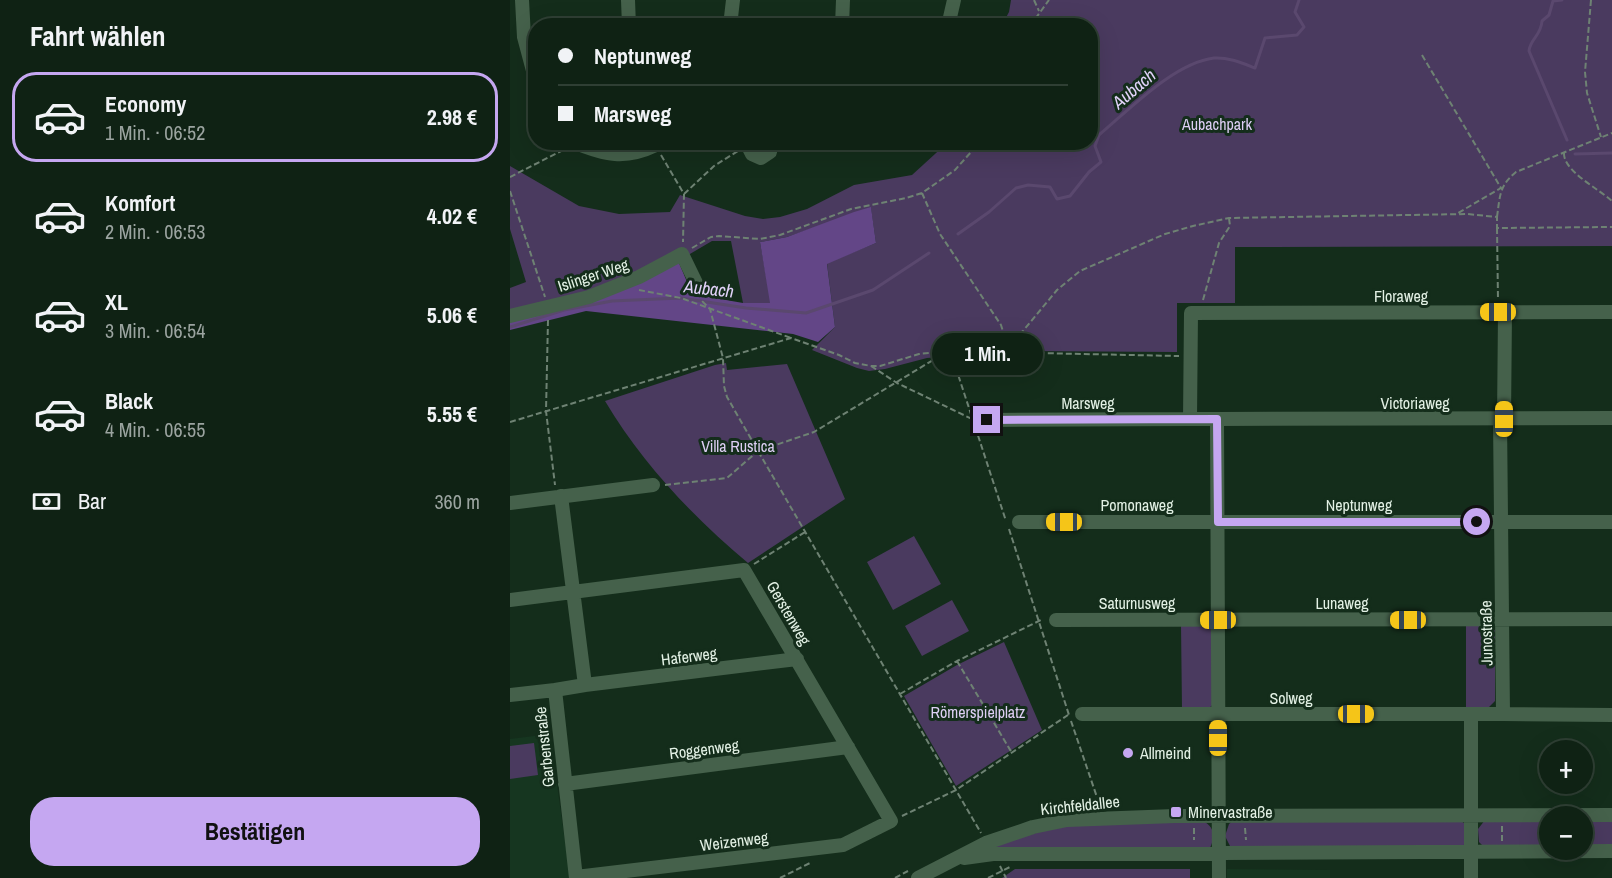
<!DOCTYPE html>
<html lang="de">
<meta charset="utf-8">
<style>
:root{--surface:#0f2214;--page:#1d2f22;--text:#f1f3f6;--muted:#9ba4a0;--line:#2f3f34;--accent:#c5a7f1}
body{margin:0;font-family:"Archivo Narrow",sans-serif;background:var(--page);color:var(--text);height:100vh;display:flex;flex-direction:column;font-size:22px;white-space:nowrap}
*{box-sizing:border-box;margin:0}
p{font-size:20px;color:var(--muted)}
.icon{flex:none;width:33px;height:33px;fill:none;stroke:currentColor;stroke-width:2;stroke-linecap:round;stroke-linejoin:round}
.map{position:relative;flex:1;overflow:hidden}
.sheet{display:flex;flex-direction:column;background:var(--surface);width:510px}
.sheet>*{flex:none}
.top-card{position:absolute;left:18px;top:18px;width:570px;height:132px;border-radius:24px;box-shadow:0 6px 24px #0002,0 0 0 2px var(--line);display:grid;align-content:center;height:132px;padding:0 30px;background:var(--surface)}
.buttons{position:absolute;left:1029px;top:740px;display:grid;gap:12px}
.buttons a{display:grid;place-items:center;width:54px;height:54px;border-radius:50%;background:var(--surface);box-shadow:0 6px 24px #0002,0 0 0 2px var(--line);font-size:30px}
.end{position:absolute;width:27px;height:27px;margin:-14px;border:8px solid #c5a7f1;background:#111;box-shadow:0 0 0 3px #111}
.from{border-radius:50%}
.bubble{position:absolute;height:42px;border-radius:21px;background:var(--surface);box-shadow:0 6px 24px #0002,0 0 0 2px var(--line);font-size:20px;font-weight:800;line-height:42px;text-align:center}
.car{position:absolute;width:18px;height:36px;margin:-18px -9px;border-radius:8px;box-shadow:0 0 4px 2px #0007;background:linear-gradient(#f5c518 24%,#345 0 40%,#f5c518 0 76%,#345 0 86%,#f5c518 0)}
.top-card b{display:flex;align-items:center;gap:21px;height:57px;font-size:22px}
.top-card b+b{border-top:2px solid var(--line)}
.top-card i{width:15px;height:15px;background:var(--text)}
ul{padding:0;list-style:none}
li{display:flex;align-items:center;gap:18px;height:90px;margin:0 12px 9px;padding:0 18px;border:3px solid transparent;border-radius:24px}
li div{flex:1}
li b{display:block;font-size:22px}
li em{font-style:normal;font-weight:800}
li.on{border-color:var(--accent)}
li>.icon{width:54px;height:54px;stroke-width:1.5}
h2{padding:0 30px;font-size:27px;line-height:72px}
.pay{display:flex;align-items:center;gap:15px;height:66px;padding:0 30px;font-size:22px}
.pay p{margin-inline-start:auto}
.button{display:flex;gap:12px;margin-top:auto;padding:12px 30px}
.button a{flex:1;height:69px;border-radius:24px;background:var(--accent);color:#111;font-size:24px;font-weight:800;line-height:69px;text-align:center}
main{display:flex;flex:1;min-height:0}
.map>svg:first-child{display:block}
.built{fill:#163620}
.green{fill:#4a3a5f}
.forest{fill:#634687}
.lines{fill:none;stroke-linecap:round;stroke-linejoin:round}
.stream{stroke:#5a486e;stroke-width:3}
.path{stroke:#6e8273;stroke-width:2;stroke-dasharray:6 3;stroke-linecap:butt}
.minor{stroke:#45614b;stroke-width:14}
.route{stroke:#c5a7f1;stroke-width:8}
.poi-dot{fill:#c5a7f1;stroke:#142d1b;stroke-width:2}
.labels{text-anchor:middle;stroke-width:6;stroke-linejoin:round;paint-order:stroke}
.park-label{font-size:16px;fill:#decff5;stroke:#142d1b}
.street-label{font-size:16px;fill:#e3f1e5;stroke:#142d1b}
.poi-label{font-size:16px;fill:#e3f1e5;stroke:#142d1b;text-anchor:start}
.water-label{font-size:18px;font-style:italic;fill:#e2d3fa;stroke:#142d1b}
</style>
<main>
<section class="sheet">
<h2>Fahrt wählen</h2>
<ul>
<li class="on"><svg class="icon" aria-label="car" viewBox="0 0 24 24"><path d="M5 17H2v-5l4-1 3-4h7l3 4 3 1v5h-3M9 17h6M6 11h13"/><circle cx="7" cy="17" r="2"/><circle cx="17" cy="17" r="2"/></svg><div><b>Economy</b><p>1 Min. · 06:52</p></div><em>2.98 €</em></li>
<li><svg class="icon" aria-label="car" viewBox="0 0 24 24"><path d="M5 17H2v-5l4-1 3-4h7l3 4 3 1v5h-3M9 17h6M6 11h13"/><circle cx="7" cy="17" r="2"/><circle cx="17" cy="17" r="2"/></svg><div><b>Komfort</b><p>2 Min. · 06:53</p></div><em>4.02 €</em></li>
<li><svg class="icon" aria-label="car" viewBox="0 0 24 24"><path d="M5 17H2v-5l4-1 3-4h7l3 4 3 1v5h-3M9 17h6M6 11h13"/><circle cx="7" cy="17" r="2"/><circle cx="17" cy="17" r="2"/></svg><div><b>XL</b><p>3 Min. · 06:54</p></div><em>5.06 €</em></li>
<li><svg class="icon" aria-label="car" viewBox="0 0 24 24"><path d="M5 17H2v-5l4-1 3-4h7l3 4 3 1v5h-3M9 17h6M6 11h13"/><circle cx="7" cy="17" r="2"/><circle cx="17" cy="17" r="2"/></svg><div><b>Black</b><p>4 Min. · 06:55</p></div><em>5.55 €</em></li>
</ul>
<div class="pay"><svg class="icon" aria-label="cash" viewBox="0 0 24 24"><path d="M3 7h18v10H3z"/><circle cx="12" cy="12" r="2"/></svg>Bar<p>360 m</p></div>
<div class="button"><a>Bestätigen</a></div>
</section>
<div class="map">
<svg width="1102" height="878" viewBox="0 0 1102 878">
<rect width="100%" height="100%" fill="#142d1b"/>
<path class="built" d="M40,734L60,878H0V739Z
M717,869L820,870V878H717Z"/>
<path class="green" d="M501,0H1102V246L725,247V303H667V352L512,351L417,358L375,369L359,371L347,368L302,350L325,327L317,263L366,243L361,208L277,237L250,242L261,303H233L221,241H202L168,261L182,294L0,321V288L16,282L0,229V166L69,206L109,214L160,212L170,195L235,216L253,219L270,217L297,209L344,185L402,175L437,143L580,142V26L492,25L499,12Z
M216,363L217,370L277,364L335,499L238,563C182,516 132,463 95,401L205,365Z
M404,536L431,584L383,610L357,562Z
M442,600L459,631L412,656L395,626Z
M956,624H977L985,630V701L978,708H956Z
M671,625H698L703,630L702,705L698,710H672Z
M494,642L532,730L446,786L394,696L447,665Z
M24,743L28,775L0,779V746Z
M724,820H950L955,824L957,841L953,846H720L715,836L719,824Z
M975,820H1039V848L973,846L969,842L968,829Z
M1072,820H1102V848H1073Z
M693,821C705,827 705,837 700,848L485,850L482,845L551,826Z
M505,869H680V878H492Z"/>
<path class="forest" d="M361,207L366,243L317,264L325,327L308,342L283,334L76,311L0,330V321L168,261L182,294L233,303H260L250,242L277,237L344,212Z"/>
<g class="lines">
<path class="stream" d="M1052,0L1043,1L1039,15L1032,21C1031,36 1020,39 1019,51L1057,140
M1065,154L1102,153
M448,234L479,212L506,188L518,185L540,187L547,199L560,196L579,172L591,162L585,146L589,135C620,109 664,63 704,58C718,57 732,63 745,68L755,38L787,35L794,27L785,12L789,0
M0,327L54,310L102,301L171,298L236,308L296,313L363,290L419,253"/>
<path class="path" d="M524,0L529,11
M1081,0L1075,72L1077,93L1091,137
M520,26L539,0
M912,55L991,188L948,213
M273,145L283,142
M1054,153C1053,171 1089,189 1102,201
M151,155L174,194L173,242
M0,177L55,149
M0,191L35,297
M412,193L430,234L491,325L496,341
M174,194L204,166L228,151
M987,217C990,196 989,186 1006,172L1102,133
M987,228L988,300
M182,248L201,237L209,236L250,239L270,235L341,209L396,198L412,193L445,170L470,142
M129,290L171,298L281,338
M693,300L709,243L720,226L719,218
M38,320L36,411L45,485
M496,341L518,346L526,353L669,356
M440,350L496,521
M438,351L304,432L248,451L471,833
M361,366L387,383L462,419
M0,422L281,338L329,355L345,363L361,366H370L409,354L474,347L496,341L513,331L547,290L570,271L655,234L683,226L719,218L957,214L987,217V228L1102,227
M155,485L217,478L248,451L217,397L214,386L213,358L200,309L192,301
M499,529L559,715
M244,564L295,532
M447,661L502,753
M390,694L447,661L533,619
M561,721L590,806
M392,816L446,790L558,715
M684,828V840
M735,828L736,840
M992,841V826
M490,866L496,878
M270,878L302,862
M385,878L398,871
M478,878L500,867"/>
<path class="minor" d="M12,0L14,37L26,82
M118,0L119,26
M220,26L223,0
M332,26L333,0
M438,26L444,0
M63,142C95,155 115,160 146,145L145,142
M240,142L239,148L242,154L251,158L260,152L261,142
M0,316L79,297L129,277L172,254L189,289
M707,419L1102,418
M994,419L995,312
M477,420L680,419
M51,496L75,685L45,690L66,878
M0,503L143,485
M509,522H1102
M0,600L234,570L381,821L333,845L66,877
M546,620L1102,619
M75,685L287,659
M0,695L45,690
M572,714H961
M993,714L1102,715
M55,784L338,747
M454,858L483,854L1102,851
M408,878L476,843L523,827L557,820L665,816L1102,815
M709,878L707,419H680L681,313L1102,312
M961,878V714H993L990,419"/>
</g>
<g class="lines">
<path class="route" d="M477,420L707,419L708,522H967"/>
</g>
<g class="poi-dot">
<circle cx="618" cy="753" r="6"/>
<rect x="660" y="806" width="12" height="12" rx="3"/>
</g>
<g class="labels">
<g class="park-label">
<text x="707" y="130">Aubachpark</text>
<text x="228" y="452">Villa Rustica</text>
<text x="468" y="718">Römerspielplatz</text>
</g>
<g class="street-label">
<text transform="translate(83 275) rotate(-18)" y="6">Islinger Weg</text>
<text x="891" y="302">Floraweg</text>
<text x="578" y="409">Marsweg</text>
<text x="905" y="409">Victoriaweg</text>
<text x="627" y="511">Pomonaweg</text>
<text x="849" y="511">Neptunweg</text>
<text x="627" y="609">Saturnusweg</text>
<text x="832" y="609">Lunaweg</text>
<text transform="translate(279 613) rotate(60)" y="6">Gerstenweg</text>
<text transform="translate(976 633) rotate(-91)" y="6">Junostraße</text>
<text transform="translate(179 656) rotate(-7)" y="6">Haferweg</text>
<text x="781" y="704">Solweg</text>
<text transform="translate(34 747) rotate(-96)" y="6">Garbenstraße</text>
<text transform="translate(194 749) rotate(-7)" y="6">Roggenweg</text>
<text transform="translate(570 805) rotate(-6)" y="6">Kirchfeldallee</text>
<text transform="translate(224 841) rotate(-7)" y="6">Weizenweg</text>
</g>
<g class="poi-label">
<text x="630" y="759">Allmeind</text>
<text x="678" y="818">Minervastraße</text>
</g>
<g class="water-label">
<text transform="translate(624 89) rotate(-40)" y="6">Aubach</text>
<text transform="translate(199 289) rotate(6)" y="6">Aubach</text>
</g>
</g>
</svg>
<div class="buttons">
<a>+</a>
<a>−</a>
</div>
<i class="end from" style="left:967px;top:522px"></i>
<i class="end" style="left:477px;top:420px"></i>
<div class="bubble" style="left:422px;top:333px;width:111px">1 Min.</div>
<i class="car" style="left:988px;top:312px;rotate:270deg"></i>
<i class="car" style="left:994px;top:419px;rotate:0deg"></i>
<i class="car" style="left:554px;top:522px;rotate:270deg"></i>
<i class="car" style="left:708px;top:620px;rotate:270deg"></i>
<i class="car" style="left:898px;top:620px;rotate:270deg"></i>
<i class="car" style="left:846px;top:714px;rotate:90deg"></i>
<i class="car" style="left:708px;top:738px;rotate:0deg"></i>
<div class="top-card">
<b><i class="from"></i>Neptunweg</b>
<b><i></i>Marsweg</b>
</div>
</div>
</main>
